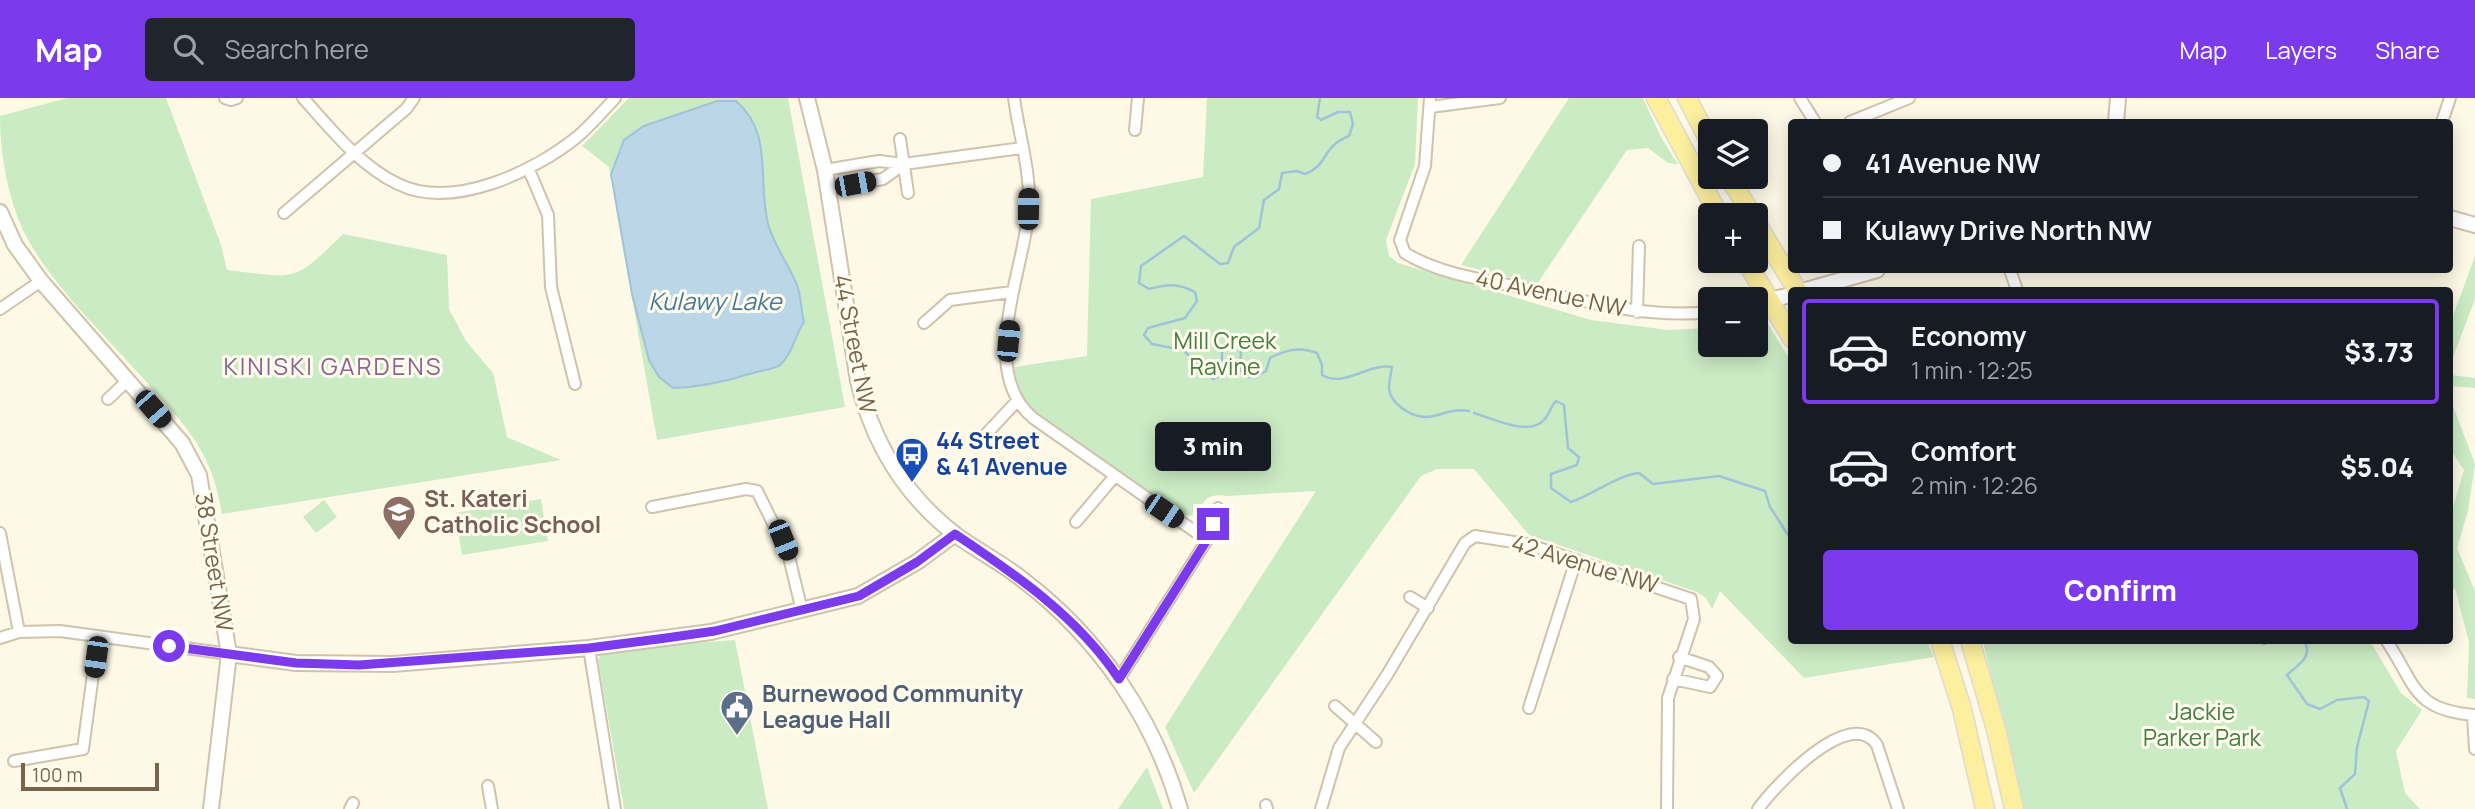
<!DOCTYPE html>
<meta charset="utf-8">
<style>
:root{--surface:#171b24;--page:#20242c;--text:#f1f3f6;--muted:#9ea1a6;--line:#363941;--accent:#7c3aed}
body{margin:0;font-family:Manrope,sans-serif;background:var(--page);color:var(--text);height:100vh;display:flex;flex-direction:column;font-size:26px;white-space:nowrap}
*{box-sizing:border-box;margin:0}
p{font-size:23px;color:var(--muted)}
.icon{flex:none;width:38px;height:38px;fill:none;stroke:currentColor;stroke-width:2;stroke-linecap:round;stroke-linejoin:round}
.map{position:relative;flex:1;overflow:hidden}
.side{position:absolute;left:1788px;top:189px;width:665px;height:357px;display:flex;flex-direction:column;background:var(--surface);border-radius:7px;box-shadow:0 4px 18px #0003}
.side>*{flex:none}
.guide{position:absolute;left:1788px;top:21px;width:665px;height:154px;border-radius:7px;box-shadow:0 4px 18px #0003;display:grid;align-content:center;height:154px;padding:0 35px;background:var(--surface)}
.tools{position:absolute;left:1698px;top:21px;display:grid;gap:14px}
.tools a{display:grid;place-items:center;width:70px;height:70px;border-radius:7px;background:var(--surface);box-shadow:0 4px 18px #0003;font-size:35px}
.scale{position:absolute;left:21px;bottom:18px;width:138px;box-sizing:border-box;padding-left:7px;border:4px solid #77644a;border-top:0;font-size:19px;line-height:24px;white-space:nowrap;color:#77644a;-webkit-text-stroke:5px #fffced;paint-order:stroke}
.end{position:absolute;width:32px;height:32px;margin:-16px;border:9px solid #7c3aed;background:#fff;box-shadow:0 0 0 4px #fff}
.from{border-radius:50%}
.bubble{position:absolute;height:49px;border-radius:7px;background:var(--surface);box-shadow:0 4px 18px #0003;font-size:23px;font-weight:800;line-height:49px;text-align:center}
.car{position:absolute;width:21px;height:42px;margin:-21px -10px;border-radius:9px;box-shadow:0 0 5px 2px #0007;background:linear-gradient(#222 24%,#8ab4d8 0 40%,#222 0 76%,#8ab4d8 0 86%,#222 0)}
.guide b{display:flex;align-items:center;gap:24px;height:66px;font-size:26px}
.guide b+b{border-top:2px solid var(--line)}
.guide i{width:18px;height:18px;background:var(--text)}
ul{padding:12px 0 0;list-style:none}
li{display:flex;align-items:center;gap:21px;height:105px;margin:0 14px 10px;padding:0 21px;border:4px solid transparent;border-radius:7px}
li div{flex:1}
li b{display:block;font-size:26px}
li em{font-style:normal;font-weight:800}
li.on{border-color:var(--accent)}
li>.icon{width:63px;height:63px;stroke-width:1.5}
.primary-button{display:flex;gap:14px;margin-top:auto;padding:14px 35px}
.primary-button a{flex:1;height:80px;border-radius:7px;background:var(--accent);color:#fff;font-size:28px;font-weight:800;line-height:80px;text-align:center}
header{display:flex;align-items:center;gap:42px;box-sizing:border-box;height:98px;padding:0 35px;background:var(--accent);color:#fff}
header strong{font-size:33px}
nav{display:flex;gap:38px;margin-inline-start:auto;font-size:24px}
.search{width:490px;height:63px;background:var(--page);display:flex;align-items:center;gap:18px;box-sizing:border-box;padding:0 24px;border-radius:7px;color:var(--muted);font-size:26px}
.map>svg:first-child{display:block}
.green{fill:#cbebc4}
.water{fill:#bad6e7;stroke:#a0c3d9;stroke-width:2}
.lines{fill:none;stroke-linecap:round;stroke-linejoin:round}
.stream{stroke:#a0c3d9;stroke-width:2.5}
.minor-casing{stroke:#cfc3ac;stroke-width:14}
.tertiary-casing{stroke:#cfc3ac;stroke-width:18}
.primary-casing{stroke:#dedad4;stroke-width:21}
.minor{stroke:#fff;stroke-width:10}
.tertiary{stroke:#fff;stroke-width:14}
.primary{stroke:#fcef9e;stroke-width:18}
.route{stroke:#7c3aed;stroke-width:9}
.labels{text-anchor:middle;stroke-width:6;stroke-linejoin:round;paint-order:stroke}
.street-label{font-size:23px;fill:#77644a;stroke:#fffced}
.park-label{font-size:23px;fill:#457d42;stroke:#fffced}
.transit-label{font-size:23px;font-weight:bold;fill:#164399;stroke:#fffced;text-anchor:start}
.education-label{font-size:23px;font-weight:bold;fill:#785e54;stroke:#fffced;text-anchor:start}
.service-label{font-size:23px;font-weight:bold;fill:#4e5e75;stroke:#fffced;text-anchor:start}
.water-label{font-size:24px;font-style:italic;fill:#497a99;stroke:#fffced}
.neighbourhood-label{font-size:24px;letter-spacing:2px;fill:#8e6293;stroke:#fffced}
</style>
<header>
<strong>Map</strong>
<div class="search"><svg class="icon" aria-label="search" viewBox="0 0 24 24"><circle cx="10" cy="10" r="6"/><path d="M15 15l6 6"/></svg>Search here</div>
<nav><a>Map</a><a>Layers</a><a>Share</a></nav>
</header>
<div class="map">
<svg width="2475" height="711" viewBox="0 0 2475 711">
<rect width="100%" height="100%" fill="#fdf9e6"/>
<path class="green" d="M67,0H166L221,147L227,172C297,180 292,186 343,136L447,157L449,211L466,243L493,275L507,339L561,362L222,416C213,357 189,331 151,289C111,243 49,186 23,132C7,97 0,55 0,18Z
M629,0H788L845,309L657,342L609,69L582,48Z
M1207,0H1418L1415,66L1386,142L1389,158L1398,165L1591,222L1668,232L1710,230V247H1755V221L1768,226L1792,265V542L1927,543L1934,559L1804,580L1720,493L1712,511L1706,500L1697,494L1529,437L1474,371H1437L1421,378L1194,695L1165,629L1316,393L1227,398C1210,395 1204,400 1197,416L1190,418L1178,416L1023,305L1016,287L1014,269L1087,258L1091,101L1203,79Z
M1569,0H1643L1661,39L1678,66L1668,65L1648,50L1627,52L1537,186L1461,167Z
M2475,158V201L2450,267V226Z
M2450,277L2475,280V290L2450,288Z
M2450,300L2475,366L2468,413L2457,450L2475,493V601L2467,600L2469,544L2455,490L2450,495V419L2464,372L2450,351Z
M541,401L548,443L462,457L455,415Z
M324,402L337,419L316,435L303,419Z
M735,542L768,711H624L598,562L604,551Z
M1983,543H2370L2401,595L2422,612L2396,653L2405,695L2420,711H2021Z
M1147,669L1163,711H1118Z"/>
<path class="water" d="M717,3H736C775,36 756,85 769,129C775,149 789,167 797,187C801,198 801,212 804,224C795,237 792,257 780,267C773,272 761,272 753,275C725,284 702,289 673,290L659,279L649,262L632,196L611,76L624,42L644,28Z"/>
<g class="lines">
<path class="stream" d="M1320,0L1317,19L1321,22L1338,14H1350L1353,26L1349,38C1321,49 1329,67 1305,76L1297,73L1282,75L1279,91L1264,102L1259,130L1234,149L1228,165L1220,166L1184,138L1141,168L1139,185L1149,191C1167,186 1178,185 1195,194L1197,203L1185,220L1148,230L1144,237L1152,246L1183,252L1213,281L1222,277V255L1226,245L1236,244L1241,249L1240,272L1247,279H1256L1266,273L1270,260C1286,252 1299,248 1317,255L1322,267V277C1345,290 1368,265 1392,269C1391,275 1389,284 1389,291C1391,306 1411,319 1426,319C1444,318 1447,310 1469,313
M1474,315C1491,320 1529,339 1544,322C1550,316 1550,309 1556,303L1564,307L1568,350L1579,359L1577,367L1551,376V390L1571,404C1595,396 1615,378 1639,375L1653,386L1719,378L1765,393L1770,409L1792,443
M2256,542L2264,546L2274,542
M2304,542C2314,560 2297,567 2287,577L2307,606L2320,611L2337,602L2364,599L2369,603L2357,649L2355,676L2340,690L2347,711"/>
<defs>
<path id="minor" d="M225,0L231,2L237,0
M303,0C331,31 360,68 398,86C453,113 535,73 577,39C591,27 603,13 615,0
M1014,0C1019,37 1031,74 1029,111C1024,173 977,273 1033,320L1207,442
M1430,0L1425,68L1400,142L1405,155C1439,176 1485,182 1524,190C1585,203 1647,221 1710,214
M1800,0L1815,24
M1430,9L1500,0
M1850,24L1909,0
M2442,24L2450,0
M1135,32L1138,0
M900,41L908,95
M529,72L548,117L551,189L575,286
M825,72L879,63L904,66L1022,50
M828,91L883,81L904,66
M284,115L406,11L414,0
M2010,172L2017,192
M0,211L41,183
M1637,214L1639,148
M924,225L950,202L1012,194
M108,301L127,283
M977,346L1017,303
M652,409L746,391L757,393L788,455L802,513
M1076,424L1114,379
M0,435L19,534
M1410,499L1428,510
M0,540L19,534L60,533L229,556
M2386,542C2416,586 2412,612 2475,617
M589,550L615,711
M1119,581L1207,442L1218,410
M1673,581L1710,589L1717,578L1709,569L1679,559
M1335,608L1376,644
M1529,610L1576,462
M2473,618L2475,651
M14,663L83,651L98,539
M488,688L492,711
M1266,707L1267,711
M350,711L353,705
M1321,711L1339,650L1387,577L1465,445L1475,438L1527,446L1691,501L1694,521L1668,600L1667,711
M1758,711C1774,689 1850,606 1877,647L1898,711"/>
<path id="tertiary" d="M807,0L825,72L858,283C873,345 905,398 956,437C978,453 1002,465 1023,482C1098,539 1154,620 1180,711
M2116,24L2118,0
M0,114L15,147L41,183L182,345L199,377L229,556L211,711
M2450,120L2475,127
M1806,192L1877,172
M1768,202L1792,197
M229,556L296,565L393,566L589,550L711,534L858,498L917,464L955,436"/>
<path id="primary" d="M1656,0L1719,117
M1687,0L1710,44
M1729,79L1752,117
M1755,123L1797,192
M1746,163L1792,240
M1940,542L1962,611L1985,711
M1970,542L1997,635L2014,711"/>
</defs>
<use href="#minor" class="minor-casing"/>
<use href="#tertiary" class="tertiary-casing"/>
<use href="#primary" class="primary-casing"/>
<use href="#minor" class="minor"/>
<use href="#tertiary" class="tertiary"/>
<use href="#primary" class="primary"/>
</g>
<g class="lines">
<path class="route" d="M169,548L296,565L359,567L589,550L666,540L715,533L859,498L917,464L955,436C1015,476 1078,519 1119,581L1207,442L1213,426"/>
</g>
<defs>
<symbol id="bus-pin" viewBox="-11 -11 22 30"><path d="M0 17L-7.5 6A9.5 9.5 0 1 1 7.5 6Z" fill="#1a4fb4" stroke="#fffced"/><path d="M-5-6H5V4H4V6H2V4H-2V6H-4V4H-5ZM-3.5-4V0h7V-4ZM-3.5 1.2v1.5H-2V1.2ZM2 1.2v1.5H3.5V1.2Z" fill="#fff"/></symbol>
<symbol id="school-pin" viewBox="-11 -11 22 30"><path d="M0 17L-7.5 6A9.5 9.5 0 1 1 7.5 6Z" fill="#8d6e63" stroke="#fffced"/><path d="M0-5L7-2L0 1L-7-2ZM-4 1L0 2.5L4 1V4Q0 6-4 4Z" fill="#fff"/></symbol>
<symbol id="civic-pin" viewBox="-11 -11 22 30"><path d="M0 17L-7.5 6A9.5 9.5 0 1 1 7.5 6Z" fill="#5c6f8a" stroke="#fffced"/><path d="M-.6-6.5H3V-4.5H.6V-3L4-1V1h2V6H-6V1h2V-1L-.6-3ZM-1.2 2.5V6h2.4V2.5Z" fill="#fff"/></symbol>
</defs>
<g fill-rule="evenodd">
<use href="#bus-pin" x="893" y="337" width="38" height="52"/>
<use href="#school-pin" x="380" y="395" width="38" height="52"/>
<use href="#civic-pin" x="718" y="590" width="38" height="52"/>
</g>
<g class="labels">
<g class="street-label">
<text transform="translate(1551 195) rotate(12)" y="8">40 Avenue NW</text>
<text transform="translate(855 246) rotate(79)" y="8">44 Street NW</text>
<text transform="translate(214 464) rotate(81)" y="8">38 Street NW</text>
<text transform="translate(1585 466) rotate(17)" y="8">42 Avenue NW</text>
</g>
<g class="park-label">
<text x="1225" y="251">Mill Creek<tspan x="1225" dy="26">Ravine</tspan></text>
<text x="2202" y="622">Jackie<tspan x="2202" dy="26">Parker Park</tspan></text>
</g>
<g class="transit-label">
<text x="936" y="351">44 Street<tspan x="936" dy="26">&amp; 41 Avenue</tspan></text>
</g>
<g class="education-label">
<text x="424" y="409">St. Kateri<tspan x="424" dy="26">Catholic School</tspan></text>
</g>
<g class="service-label">
<text x="762" y="604">Burnewood Community<tspan x="762" dy="26">League Hall</tspan></text>
</g>
<g class="water-label">
<text x="715" y="212">Kulawy Lake</text>
</g>
<g class="neighbourhood-label">
<text x="333" y="277">KINISKI GARDENS</text>
</g>
</g>
</svg>
<div class="tools">
<a><svg class="icon" aria-label="layers" viewBox="0 0 24 24"><path d="M12 4l9 5-9 5-9-5zM3 14l9 5 9-5"/></svg></a>
<a>+</a>
<a>−</a>
</div>
<div class="scale">100 m</div>
<i class="end from" style="left:169px;top:548px"></i>
<i class="end" style="left:1213px;top:426px"></i>
<div class="bubble" style="left:1155px;top:324px;width:116px">3 min</div>
<i class="car" style="left:855px;top:86px;rotate:79deg"></i>
<i class="car" style="left:1028px;top:111px;rotate:1deg"></i>
<i class="car" style="left:1008px;top:243px;rotate:5deg"></i>
<i class="car" style="left:153px;top:311px;rotate:139deg"></i>
<i class="car" style="left:1164px;top:413px;rotate:124deg"></i>
<i class="car" style="left:783px;top:442px;rotate:158deg"></i>
<i class="car" style="left:96px;top:559px;rotate:188deg"></i>
<div class="guide">
<b><i class="from"></i>41 Avenue NW</b>
<b><i></i>Kulawy Drive North NW</b>
</div>
<section class="side">
<ul>
<li class="on"><svg class="icon" aria-label="car" viewBox="0 0 24 24"><path d="M5 17H2v-5l4-1 3-4h7l3 4 3 1v5h-3M9 17h6M6 11h13"/><circle cx="7" cy="17" r="2"/><circle cx="17" cy="17" r="2"/></svg><div><b>Economy</b><p>1 min · 12:25</p></div><em>$3.73</em></li>
<li><svg class="icon" aria-label="car" viewBox="0 0 24 24"><path d="M5 17H2v-5l4-1 3-4h7l3 4 3 1v5h-3M9 17h6M6 11h13"/><circle cx="7" cy="17" r="2"/><circle cx="17" cy="17" r="2"/></svg><div><b>Comfort</b><p>2 min · 12:26</p></div><em>$5.04</em></li>
</ul>
<div class="primary-button"><a>Confirm</a></div>
</section>
</div>
